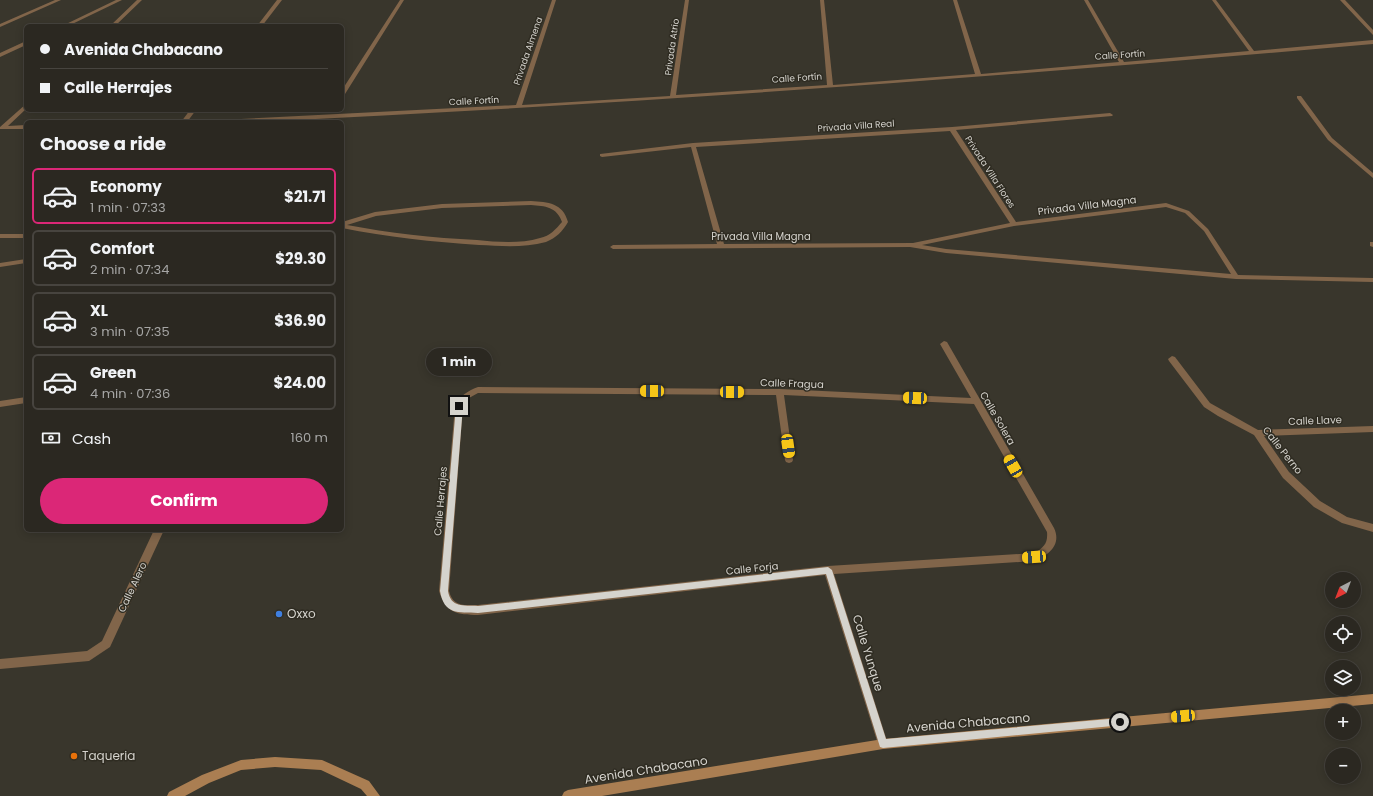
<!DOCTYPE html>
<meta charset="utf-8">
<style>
:root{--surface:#2b2821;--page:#33302a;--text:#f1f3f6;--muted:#a6a6a5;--line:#47443f;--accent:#db2777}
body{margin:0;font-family:Poppins,sans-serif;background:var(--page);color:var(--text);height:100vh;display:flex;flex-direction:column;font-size:15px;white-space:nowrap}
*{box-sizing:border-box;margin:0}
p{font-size:13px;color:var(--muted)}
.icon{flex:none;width:22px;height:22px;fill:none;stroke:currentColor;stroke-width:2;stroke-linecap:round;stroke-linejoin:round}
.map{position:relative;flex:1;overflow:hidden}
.panel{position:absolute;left:24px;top:120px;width:320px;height:412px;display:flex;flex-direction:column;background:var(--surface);border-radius:6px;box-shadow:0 2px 10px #0003,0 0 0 1px var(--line)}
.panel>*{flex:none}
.banner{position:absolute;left:24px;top:24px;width:320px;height:88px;border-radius:6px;box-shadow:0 2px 10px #0003,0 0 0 1px var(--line);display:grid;align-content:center;height:88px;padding:0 16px;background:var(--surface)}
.needle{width:26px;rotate:222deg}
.controls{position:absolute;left:1325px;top:572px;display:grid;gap:8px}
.controls a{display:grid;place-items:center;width:36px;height:36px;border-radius:50%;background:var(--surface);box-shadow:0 2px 10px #0003,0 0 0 1px var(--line);font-size:20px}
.end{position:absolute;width:18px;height:18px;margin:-9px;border:5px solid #d5d3cd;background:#111;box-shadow:0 0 0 2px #111}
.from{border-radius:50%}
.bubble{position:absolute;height:28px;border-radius:14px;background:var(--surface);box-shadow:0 2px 10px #0003,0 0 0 1px var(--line);font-size:13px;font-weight:700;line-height:28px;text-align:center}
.car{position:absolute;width:12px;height:24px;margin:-12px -6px;border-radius:5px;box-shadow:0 0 3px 1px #0007;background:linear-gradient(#f5c518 24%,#345 0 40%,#f5c518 0 76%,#345 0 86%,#f5c518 0)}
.banner b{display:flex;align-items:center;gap:14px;height:38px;font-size:15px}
.banner b+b{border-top:1px solid var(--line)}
.banner i{width:10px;height:10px;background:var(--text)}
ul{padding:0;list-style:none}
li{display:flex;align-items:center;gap:12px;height:56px;margin:0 8px 6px;padding:0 8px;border:2px solid var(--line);border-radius:6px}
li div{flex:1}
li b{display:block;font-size:15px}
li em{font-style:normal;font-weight:700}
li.current{border-color:var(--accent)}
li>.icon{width:36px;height:36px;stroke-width:1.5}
h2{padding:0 16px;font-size:18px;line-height:48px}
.pay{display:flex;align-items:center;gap:10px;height:44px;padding:0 16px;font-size:15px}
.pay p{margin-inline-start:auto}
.primary-button{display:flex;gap:8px;margin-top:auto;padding:8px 16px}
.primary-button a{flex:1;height:46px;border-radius:24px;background:var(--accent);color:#fff;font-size:16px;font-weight:700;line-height:46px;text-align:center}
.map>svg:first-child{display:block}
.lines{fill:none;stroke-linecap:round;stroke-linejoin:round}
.service{fill:#81654a;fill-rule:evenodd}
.minor{fill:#81654a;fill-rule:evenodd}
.tertiary{fill:#81654a;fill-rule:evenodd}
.secondary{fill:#aa7e52;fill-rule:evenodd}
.route{fill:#d5d3cd}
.shop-dot{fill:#3f7fe0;stroke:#2f2c22;stroke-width:1.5}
.food-dot{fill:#e8710a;stroke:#2f2c22;stroke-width:1.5}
.labels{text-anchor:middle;stroke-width:3;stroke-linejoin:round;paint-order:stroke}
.far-street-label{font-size:9px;fill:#d5d3cd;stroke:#2f2c22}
.street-label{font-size:10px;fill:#d5d3cd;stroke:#2f2c22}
.near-poi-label{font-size:12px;fill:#d5d3cd;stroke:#2f2c22;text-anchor:start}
.near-street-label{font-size:12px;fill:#d5d3cd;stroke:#2f2c22}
</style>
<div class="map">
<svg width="1373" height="796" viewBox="0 0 1373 796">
<rect width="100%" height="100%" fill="#39362c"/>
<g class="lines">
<path class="service" d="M1297,96H1301L1332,138L1373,173V178L1328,140L1297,98Z"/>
<path class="minor" d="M137,0H142L115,26H110Z
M277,0H282L262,26H257Z
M400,0H404L345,94L342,96V90Z
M552,0H556L522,105L670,96L685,0H689L676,95L827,85L820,0H824L833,85L975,74L953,0H957L981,74L1119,62L1084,0H1088L1124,62L1249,51L1212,0H1216L1254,51L1373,40V44C1002,77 630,104 257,122H218L221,120L516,105Z
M1340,0H1345L1373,30V35Z
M26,104V109L8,126L26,125V129H0V127Z
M190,110H196L187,122H181Z
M1110,113L1113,115L1112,116L956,130L1016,222L1166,203L1189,211L1208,229L1238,275L1373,278V282L1236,279L946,253L910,247L613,249L610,247L613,245L717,244L691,147L602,157L600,156V154L693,143L952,127ZM950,131L1010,223L913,243L724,244L696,147ZM1166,207L1185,213L1204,231L1231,274L946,249L922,245L1014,226Z
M531,201C548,202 563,203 568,222C563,231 556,238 546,242C524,248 501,246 479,245C433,242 387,237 342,228V222L375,212L442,204ZM531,205C545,206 557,207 562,222C556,229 550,236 540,238C520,244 497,242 477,240C433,238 389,233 347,225L376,216L442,208Z
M0,234H26V238H0Z
M1370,242H1373V247L1370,246Z
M26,259V263L0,267V263Z
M944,341L947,342L1054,528C1062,545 1048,556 1034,561L834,574L888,744L887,748L883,749L879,748L878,744L825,575L478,615C457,615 446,613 439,591L455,406C460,396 467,391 478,387L780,389L971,398L940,344ZM478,393L776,395L785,460L786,462L789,463L792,462L793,460L784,395L974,404L1047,532C1048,543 1044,548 1034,553L828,566L478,605C464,605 453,607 449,591L463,406L469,398Z
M1172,356L1175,357L1210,403L1258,430L1373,426V432L1264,436L1289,472L1320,501L1347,517L1373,524V532L1342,523L1314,507L1283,478L1254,435L1218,416L1204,407L1169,361L1168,359Z
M26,397V403L0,407V401Z
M154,530H164L110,647L89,661L0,669V659L87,651L102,641Z"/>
<path class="tertiary" d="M55,0H61L0,27V24Z
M116,0H122L68,26H62Z
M26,41V45L0,57V53Z"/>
<path class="secondary" d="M1373,694V704L883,749L602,796H562L564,792L568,790L883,739Z
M275,757L322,760L369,781L380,796H367L361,789L321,770L275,767L241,770L209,783L185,796H167L169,792L202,775L241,760Z"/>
</g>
<path class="route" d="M459,403L463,406L448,591C451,608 463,605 478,606L828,567L832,570L886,739L1120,718L1123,719L1124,722L1123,725L883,748L880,747L826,574L478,613C458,612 444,615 440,591L456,406Z"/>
<circle class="shop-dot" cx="279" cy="614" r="4"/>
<circle class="food-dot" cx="74" cy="756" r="4"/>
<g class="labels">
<g class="far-street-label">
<text transform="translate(672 47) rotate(-82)" y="3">Privada Atrio</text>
<text transform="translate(528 51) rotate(-71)" y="3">Privada Almena</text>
<text transform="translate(1120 55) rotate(-4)" y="3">Calle Fortín</text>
<text transform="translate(797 78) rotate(-4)" y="3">Calle Fortín</text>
<text transform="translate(474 101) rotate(-3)" y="3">Calle Fortín</text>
<text transform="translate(856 126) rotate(-4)" y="3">Privada Villa Real</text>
<text transform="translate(990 172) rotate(57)" y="3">Privada Villa Flores</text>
</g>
<g class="street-label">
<text transform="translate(1087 205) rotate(-7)" y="4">Privada Villa Magna</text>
<text x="761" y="240">Privada Villa Magna</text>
<text transform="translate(792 383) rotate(2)" y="4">Calle Fragua</text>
<text transform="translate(998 418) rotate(60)" y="4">Calle Solera</text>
<text transform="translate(1315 420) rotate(-2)" y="4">Calle Llave</text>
<text transform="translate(1283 450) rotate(52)" y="4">Calle Perno</text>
<text transform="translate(440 501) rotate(-85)" y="4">Calle Herrajes</text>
<text transform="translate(752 568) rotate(-6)" y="4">Calle Forja</text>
<text transform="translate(132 587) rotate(-65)" y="4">Calle Alero</text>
</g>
<g class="near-poi-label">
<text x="287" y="618">Oxxo</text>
<text x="82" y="760">Taqueria</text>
</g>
<g class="near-street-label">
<text transform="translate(868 653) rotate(73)" y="4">Calle Yunque</text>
<text transform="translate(968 723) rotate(-5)" y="4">Avenida Chabacano</text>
<text transform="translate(646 770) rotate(-9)" y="4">Avenida Chabacano</text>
</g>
</g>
</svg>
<div class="controls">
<a><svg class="needle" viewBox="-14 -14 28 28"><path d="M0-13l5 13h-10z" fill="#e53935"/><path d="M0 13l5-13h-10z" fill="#a6a6a5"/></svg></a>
<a><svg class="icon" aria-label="locate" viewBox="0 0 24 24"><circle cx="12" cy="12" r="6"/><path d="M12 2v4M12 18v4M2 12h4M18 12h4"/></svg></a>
<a><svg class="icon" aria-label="layers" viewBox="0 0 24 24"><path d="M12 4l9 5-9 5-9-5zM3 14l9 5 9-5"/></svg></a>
<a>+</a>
<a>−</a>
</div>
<i class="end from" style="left:1120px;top:722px"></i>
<i class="end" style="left:459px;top:406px"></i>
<div class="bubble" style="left:426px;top:348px;width:66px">1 min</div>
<i class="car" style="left:652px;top:391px;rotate:270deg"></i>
<i class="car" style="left:732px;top:392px;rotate:90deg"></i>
<i class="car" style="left:915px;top:398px;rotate:273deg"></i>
<i class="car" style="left:788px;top:446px;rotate:172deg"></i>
<i class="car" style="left:1013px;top:466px;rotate:330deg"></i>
<i class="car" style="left:1034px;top:557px;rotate:266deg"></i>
<i class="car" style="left:1183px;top:716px;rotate:265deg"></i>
<div class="banner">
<b><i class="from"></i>Avenida Chabacano</b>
<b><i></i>Calle Herrajes</b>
</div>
<section class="panel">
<h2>Choose a ride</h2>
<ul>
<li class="current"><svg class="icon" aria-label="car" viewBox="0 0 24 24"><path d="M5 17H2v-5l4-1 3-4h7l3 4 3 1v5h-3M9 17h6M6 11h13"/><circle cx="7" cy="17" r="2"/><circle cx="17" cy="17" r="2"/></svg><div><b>Economy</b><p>1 min · 07:33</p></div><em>$21.71</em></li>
<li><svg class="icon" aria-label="car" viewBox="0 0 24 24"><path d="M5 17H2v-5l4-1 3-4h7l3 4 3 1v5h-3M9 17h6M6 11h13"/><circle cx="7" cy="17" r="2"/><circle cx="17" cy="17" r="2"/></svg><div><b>Comfort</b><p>2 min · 07:34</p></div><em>$29.30</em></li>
<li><svg class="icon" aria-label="car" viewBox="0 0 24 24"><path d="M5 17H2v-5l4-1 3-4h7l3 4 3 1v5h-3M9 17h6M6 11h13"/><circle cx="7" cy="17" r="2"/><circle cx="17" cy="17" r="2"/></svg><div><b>XL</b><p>3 min · 07:35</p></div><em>$36.90</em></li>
<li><svg class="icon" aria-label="car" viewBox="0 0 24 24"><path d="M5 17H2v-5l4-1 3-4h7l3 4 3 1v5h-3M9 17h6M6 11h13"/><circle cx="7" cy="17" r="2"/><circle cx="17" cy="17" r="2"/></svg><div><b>Green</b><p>4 min · 07:36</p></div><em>$24.00</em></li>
</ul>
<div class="pay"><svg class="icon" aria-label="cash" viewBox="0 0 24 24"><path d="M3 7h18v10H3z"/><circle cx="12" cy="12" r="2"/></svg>Cash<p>160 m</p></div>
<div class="primary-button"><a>Confirm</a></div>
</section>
</div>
